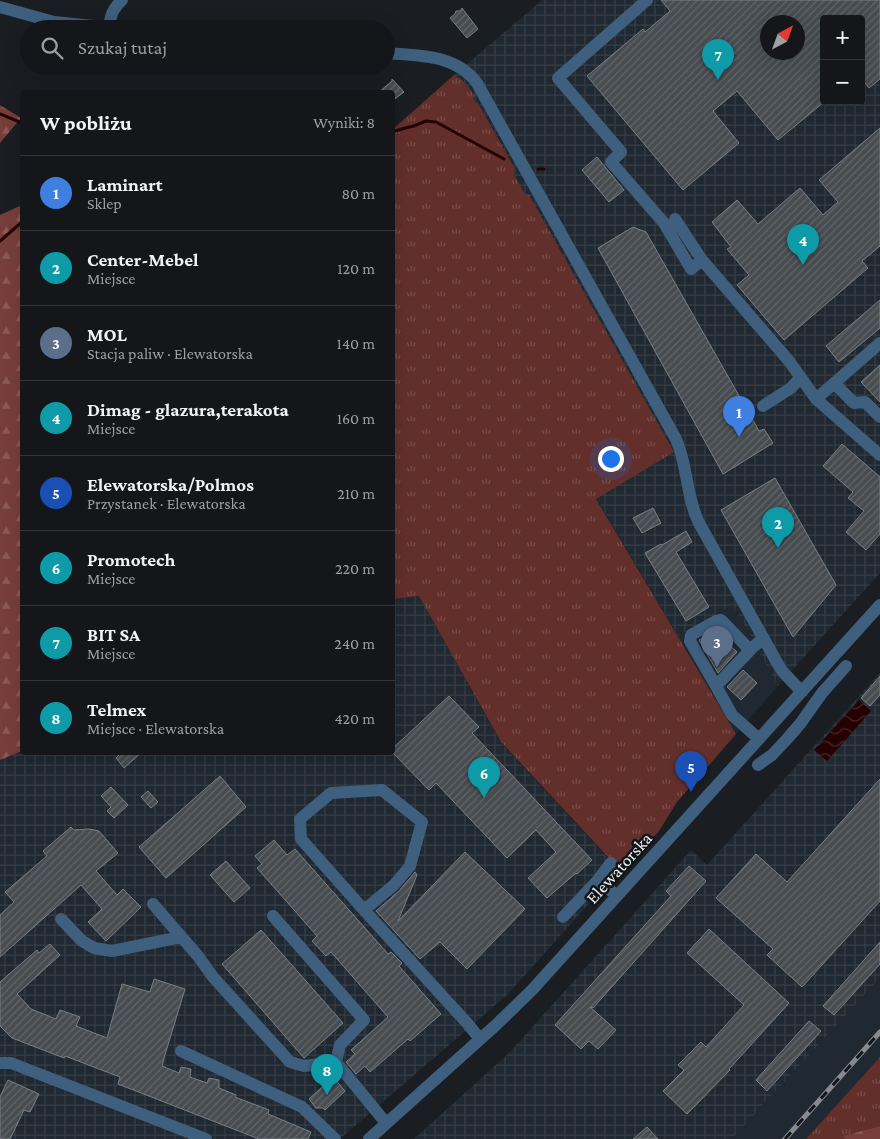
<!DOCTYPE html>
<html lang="pl">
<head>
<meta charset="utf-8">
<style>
  body { margin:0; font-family:"Crimson Pro",serif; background:#1d1f23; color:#f1f3f6 }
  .controls { position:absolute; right:15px; top:15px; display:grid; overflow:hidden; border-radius:5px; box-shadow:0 5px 20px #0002 }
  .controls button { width:45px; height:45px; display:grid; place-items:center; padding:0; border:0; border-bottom:1px solid #333539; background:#14161a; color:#f1f3f6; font:25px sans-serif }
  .compass { position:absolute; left:760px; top:15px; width:45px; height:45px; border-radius:50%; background:#14161a; box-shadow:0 5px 20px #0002; rotate:41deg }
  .you { position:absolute; left:610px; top:458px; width:18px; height:18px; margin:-12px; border:4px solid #fff; border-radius:50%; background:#1a73e8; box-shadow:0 0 0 8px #1a73e833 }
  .badge { display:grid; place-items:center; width:32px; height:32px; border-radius:50%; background:#f59c93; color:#fff; font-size:16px; font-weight:700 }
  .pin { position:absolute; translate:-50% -41px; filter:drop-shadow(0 1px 2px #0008) }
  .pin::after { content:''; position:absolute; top:26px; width:18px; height:15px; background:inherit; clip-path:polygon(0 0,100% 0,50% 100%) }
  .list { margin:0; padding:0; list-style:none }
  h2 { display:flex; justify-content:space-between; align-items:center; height:65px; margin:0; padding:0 20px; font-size:21px }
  h2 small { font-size:16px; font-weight:400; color:#9d9fa2 }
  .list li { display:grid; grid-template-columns:32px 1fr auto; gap:15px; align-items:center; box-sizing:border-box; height:75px; padding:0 20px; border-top:1px solid #333539 }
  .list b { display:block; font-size:19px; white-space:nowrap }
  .list p { margin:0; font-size:16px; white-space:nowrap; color:#9d9fa2 }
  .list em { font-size:16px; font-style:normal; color:#9d9fa2 }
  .icon { flex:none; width:28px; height:28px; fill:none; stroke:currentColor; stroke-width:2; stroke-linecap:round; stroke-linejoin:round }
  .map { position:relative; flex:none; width:880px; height:1139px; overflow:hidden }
  .search { position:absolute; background:#14161a; box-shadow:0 5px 20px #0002; left:20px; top:20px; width:375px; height:55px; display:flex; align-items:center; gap:12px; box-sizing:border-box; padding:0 18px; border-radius:28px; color:#9d9fa2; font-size:19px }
  .panel { position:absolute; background:#14161a; box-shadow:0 5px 20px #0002; left:20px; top:90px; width:375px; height:665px; border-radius:5px }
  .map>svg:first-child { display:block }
  .built { fill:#202831 }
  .industrial { fill:url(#industrial-grid); fill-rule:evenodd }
  .grass { fill:url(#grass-tufts) }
  .forest { fill:url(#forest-firs) }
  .water { fill:url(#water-waves) }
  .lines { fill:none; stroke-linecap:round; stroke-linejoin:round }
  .stream { stroke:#260102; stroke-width:3 }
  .building { fill:url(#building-hatch); stroke:#7a7f84; fill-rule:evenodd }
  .minor { stroke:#3f5f7f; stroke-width:12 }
  .rail-casing { stroke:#878a8e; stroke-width:5 }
  .rail { stroke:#111418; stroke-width:3; stroke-dasharray:9; stroke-linecap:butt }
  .labels { text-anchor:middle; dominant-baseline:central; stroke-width:5; stroke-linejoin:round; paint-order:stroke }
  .street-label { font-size:18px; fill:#eceef1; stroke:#111418 }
</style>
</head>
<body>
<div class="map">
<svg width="880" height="1139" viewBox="0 0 880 1139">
  <defs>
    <pattern id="industrial-grid" width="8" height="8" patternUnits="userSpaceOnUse" patternTransform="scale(1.25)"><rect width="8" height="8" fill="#202831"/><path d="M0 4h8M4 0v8" fill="none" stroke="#363d45"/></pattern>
    <pattern id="grass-tufts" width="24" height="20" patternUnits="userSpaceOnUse" patternTransform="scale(1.25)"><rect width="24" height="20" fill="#632f2b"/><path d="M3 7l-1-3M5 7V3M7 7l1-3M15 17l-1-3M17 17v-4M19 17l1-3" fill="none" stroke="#7a4d4a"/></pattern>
    <pattern id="forest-firs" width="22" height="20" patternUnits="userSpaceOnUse" patternTransform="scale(1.25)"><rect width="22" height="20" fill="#783e39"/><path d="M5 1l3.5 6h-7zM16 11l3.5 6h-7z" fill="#8b5a56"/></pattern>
    <pattern id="water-waves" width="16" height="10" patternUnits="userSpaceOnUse" patternTransform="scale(1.25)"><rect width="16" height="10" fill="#260102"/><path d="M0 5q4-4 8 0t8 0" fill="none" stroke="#462627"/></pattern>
    <pattern id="building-hatch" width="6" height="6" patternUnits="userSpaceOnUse" patternTransform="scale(1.25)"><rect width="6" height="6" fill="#474c51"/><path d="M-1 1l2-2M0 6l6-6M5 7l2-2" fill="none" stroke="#62666a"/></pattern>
  </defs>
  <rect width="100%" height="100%" fill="#1a1e22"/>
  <path class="built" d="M733,605L778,686L736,734L678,636Z
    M880,978V1057L806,1139H732Z"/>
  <path class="industrial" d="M542,0H880V573L778,686L733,605L678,636L596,498L674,452L514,175L515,169L478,103H476L473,98L454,75ZM824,19H861V101H824ZM768,22H798V52H768Z
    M419,596L501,743L619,870L507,995L340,1139H0V760L22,751V752H392L393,599Z
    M880,673V978L732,1139H414L510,1052L691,850L707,865Z"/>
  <path class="grass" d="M454,75C464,80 469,87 475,97L473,98L476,103H478L515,169L514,175L525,194L529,195L674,452L596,499L736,734L677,802L659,831L622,872L501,742L419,596L393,599V129Z
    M880,1057V1126L844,1136L845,1139H806Z"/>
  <path class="forest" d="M0,105L21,118L0,143Z
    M22,205V751L0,760V215Z
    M880,1126V1139H845L843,1136Z"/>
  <path class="water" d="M859,700L871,711L827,761L814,750Z"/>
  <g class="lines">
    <path class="stream" d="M0,114L22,123
      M392,132L409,127L414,126L426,121L436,122L504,159
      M538,169H544
      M0,241L22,222"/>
  </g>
  <path class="building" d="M661,0H880V79L869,88L861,78V19H824V102L778,140L737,91L713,111L739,143L683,190L587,76L643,29L645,32L670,11ZM768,22H798V52H768Z
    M462,8L478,29L467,38L450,18L455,14L456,11H460Z
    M392,79L404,92L392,101V92H379L392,81Z
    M880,128V246L862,261L868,268L784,340L737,285L749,275L727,249L731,247L712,222L737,200L758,224L800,188L823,215L838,202L819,180Z
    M597,157L624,190L609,202L582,170Z
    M633,227L646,232L759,431L764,429L773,443L723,474L598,248Z
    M880,300V328L839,362L826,346Z
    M880,365V402L861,382Z
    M842,444L880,477V534L866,550L846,532L864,511L848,498L853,492L823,466Z
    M775,478L836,585L793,637L721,510Z
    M653,508L661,523L642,533L633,518Z
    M686,531L692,542L676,552L709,607L686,621L645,553L661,544L662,545Z
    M721,631L728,638L725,641L737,652L718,673L699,640L714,632L718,635Z
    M743,670L757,683L741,700L727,687Z
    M880,676V695L870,706L861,698Z
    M449,696L479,727L472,733L592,860L577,874L576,873L547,898L528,878L556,852L536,830L507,858L436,783L429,790L392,752V749Z
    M122,752H142L124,768L116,758Z
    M220,776L246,807L166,878L139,847Z
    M880,779V901L802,987L767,955L773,949L716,898L756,854L787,882Z
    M111,787L128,805L114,818L107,811L111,807L101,796Z
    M148,791L158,802L151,808L141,797Z
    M71,827L74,830L89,829L99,831L118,853L96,871L117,895L123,889L141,907L106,941L88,922L102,909L81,885L0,957V915L14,902L5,892L47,856L43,851Z
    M274,840L287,855L295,849L388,954L391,952L402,963L399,966L441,1014L410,1041L408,1039L370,1072L365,1066L356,1074L346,1062L355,1054L351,1050L388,1017L331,952L326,956L312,941L317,936L257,868L262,864L255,856Z
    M465,852L525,909L467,969L440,942L420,959L376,911L399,891L415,872L417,875L398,921Z
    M226,861L250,888L234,902L210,875Z
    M689,866L706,881L593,1008L590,1007L616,1030L598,1049L589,1041L581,1049L555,1025L671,896L666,891Z
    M709,929L789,1003L729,1069L730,1070L687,1114L663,1091L684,1070L678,1065L701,1042L706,1047L744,1005L687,953Z
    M261,930L343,1023L304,1058L222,964Z
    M880,942V964L834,1015L823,1006Z
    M50,944L60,955L17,994L31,1009L56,1019L60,1010L80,1017L76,1026L107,1038L122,984L150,992L154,979L185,989L164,1058L162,1066L179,1073L181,1067L191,1069L190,1077L207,1083L209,1078L219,1080V1088L236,1095L235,1097L269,1110L268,1114L311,1132L308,1139H259L118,1084L120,1077L65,1056L64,1058L12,1038L0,1026V982L37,950L39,953Z
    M809,1021L821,1031L767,1091L756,1080Z
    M333,1077L345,1091L325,1110L323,1108H316L309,1099Z
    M8,1080L39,1094L30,1112L24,1110L10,1139H0V1097Z
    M647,1127L658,1139H633Z"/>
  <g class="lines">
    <path class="minor" d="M647,0L558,78L621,152L611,162L664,223L691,269L702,260
      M0,7L54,22L123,29
      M109,28C111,14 112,10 122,0
      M386,53C419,56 456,54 477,83L516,153L676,439C688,466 686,497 699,523L779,666L783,672L802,692
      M675,219L702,260L789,361L816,399L880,455
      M834,383L854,403L865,402L880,417
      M816,399L880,343
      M763,406L791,388L800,378
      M716,686L690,641L691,635L716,621L721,620L750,650
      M759,739L732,715L716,686L753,647L763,639
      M758,765L772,755L787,739L800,724L822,693L846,666
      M598,880L611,863
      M153,904L198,956L213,977L290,1062L304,1066L336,1062
      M364,910L394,885L410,866L422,822L382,790L331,793L300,819L301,839L364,910L467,1023L480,1039
      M273,916L364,1020L340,1045L336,1062L386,1123
      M563,917L598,880L617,896
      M61,919L82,941L94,948L112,951L181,937
      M181,1051L302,1107L335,1139
      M0,1063H11L206,1139
      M369,1139L496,1025L532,990L880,605"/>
    <defs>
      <path id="rail" d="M785,1139L880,1032"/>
    </defs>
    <use href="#rail" class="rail-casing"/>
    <use href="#rail" class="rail"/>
  </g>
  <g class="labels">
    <g class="street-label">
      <text transform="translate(619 868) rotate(-48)">Elewatorska</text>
    </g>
  </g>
</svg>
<div class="controls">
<button>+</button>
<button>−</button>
</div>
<svg class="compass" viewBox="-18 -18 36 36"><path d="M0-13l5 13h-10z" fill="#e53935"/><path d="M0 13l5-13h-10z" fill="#9d9fa2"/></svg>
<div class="you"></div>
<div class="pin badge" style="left:739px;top:437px;background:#3f7fe0">1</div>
<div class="pin badge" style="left:778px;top:548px;background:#0f9aa8">2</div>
<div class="pin badge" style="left:717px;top:667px;background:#5c6f8a">3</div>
<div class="pin badge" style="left:803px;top:265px;background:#0f9aa8">4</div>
<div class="pin badge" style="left:691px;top:792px;background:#1a4fb4">5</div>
<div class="pin badge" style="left:484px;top:798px;background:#0f9aa8">6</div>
<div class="pin badge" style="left:718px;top:80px;background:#0f9aa8">7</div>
<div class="pin badge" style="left:327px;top:1095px;background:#0f9aa8">8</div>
<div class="search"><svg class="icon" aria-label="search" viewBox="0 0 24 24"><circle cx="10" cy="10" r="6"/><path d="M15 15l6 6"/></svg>Szukaj tutaj</div>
<section class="panel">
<h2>W pobliżu<small>Wyniki: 8</small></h2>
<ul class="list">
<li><span class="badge" style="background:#3f7fe0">1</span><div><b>Laminart</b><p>Sklep</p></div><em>80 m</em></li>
<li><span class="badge" style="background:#0f9aa8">2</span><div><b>Center-Mebel</b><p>Miejsce</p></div><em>120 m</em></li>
<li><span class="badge" style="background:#5c6f8a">3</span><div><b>MOL</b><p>Stacja paliw · Elewatorska</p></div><em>140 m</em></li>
<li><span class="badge" style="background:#0f9aa8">4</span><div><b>Dimag - glazura,terakota</b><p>Miejsce</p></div><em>160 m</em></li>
<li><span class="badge" style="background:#1a4fb4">5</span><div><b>Elewatorska/Polmos</b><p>Przystanek · Elewatorska</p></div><em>210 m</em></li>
<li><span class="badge" style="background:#0f9aa8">6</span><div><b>Promotech</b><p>Miejsce</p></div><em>220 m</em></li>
<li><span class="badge" style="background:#0f9aa8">7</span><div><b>BIT SA</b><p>Miejsce</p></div><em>240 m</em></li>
<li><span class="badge" style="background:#0f9aa8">8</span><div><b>Telmex</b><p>Miejsce · Elewatorska</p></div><em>420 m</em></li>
</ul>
</section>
</div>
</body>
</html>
